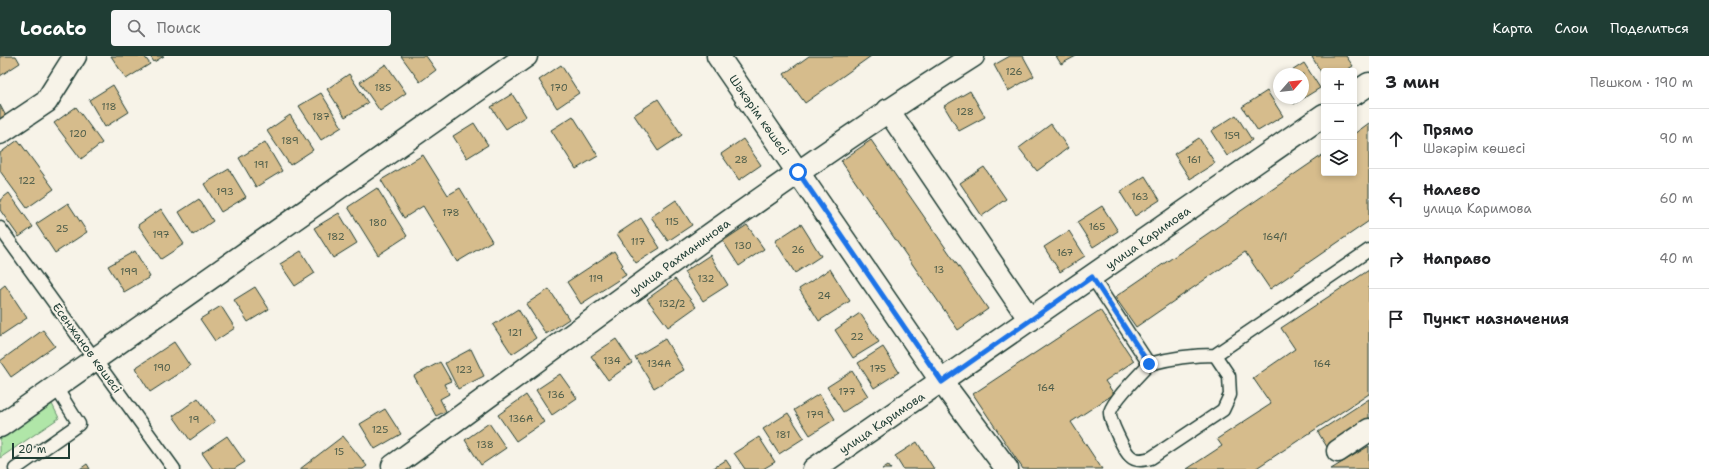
<!DOCTYPE html>
<html lang="ru">
<head>
<meta charset="utf-8">
<style>
  body { margin:0; font-family:"Shantell Sans",sans-serif; background:#f6f6f6; color:#202124 }
  .controls { position:absolute; right:12px; top:12px; display:grid; overflow:hidden; border-radius:4px; box-shadow:0 2px 6px #0003 }
  .controls button { width:36px; height:36px; display:grid; place-items:center; padding:0; border:0; border-bottom:1px solid #e0e0e0; background:#fff; color:#202124; font:20px sans-serif }
  .compass { position:absolute; left:1273px; top:12px; width:36px; height:36px; border-radius:50%; background:#fff; box-shadow:0 2px 6px #0003; rotate:62deg }
  .scale { position:absolute; left:12px; bottom:10px; width:58px; box-sizing:border-box; padding-left:4px; border:2px solid #1f3d34; border-top:0; font-size:11px; line-height:14px; white-space:nowrap; color:#1f3d34; -webkit-text-stroke:3px #f7f3e8; paint-order:stroke }
  .stop { position:absolute; width:12px; height:12px; margin:-9px; border:3px solid #1a73e8; border-radius:50%; background:#fff }
  .stop.end { background:#1a73e8; border-color:#fff; box-shadow:0 1px 4px #0008 }
  .list { margin:0; padding:0; list-style:none }
  h2 { display:flex; justify-content:space-between; align-items:center; height:52px; margin:0; padding:0 16px; font-size:17px }
  h2 small { font-size:13px; font-weight:400; color:#757577 }
  .list li { display:grid; grid-template-columns:26px 1fr auto; gap:12px; align-items:center; box-sizing:border-box; height:60px; padding:0 16px; border-top:1px solid #e0e0e0 }
  .list b { display:block; font-size:15px; white-space:nowrap }
  .list p { margin:0; font-size:13px; white-space:nowrap; color:#757577 }
  .list em { font-size:13px; font-style:normal; color:#757577 }
  .icon { flex:none; width:22px; height:22px; fill:none; stroke:currentColor; stroke-width:2; stroke-linecap:round; stroke-linejoin:round }
  .map { position:relative; flex:none; width:1369px; height:413px; overflow:hidden }
  header { display:flex; align-items:center; gap:24px; box-sizing:border-box; height:56px; padding:0 20px; background:#1f3d34; color:#fff }
  header strong { font-size:19px }
  nav { display:flex; gap:22px; margin-inline-start:auto; font-size:14px }
  .search { width:280px; height:36px; background:#f6f6f6; display:flex; align-items:center; gap:10px; box-sizing:border-box; padding:0 14px; border-radius:4px; color:#757577; font-size:15px }
  main { display:flex }
  aside { flex:1; background:#fff }
  .map>svg:first-child { display:block }
  .green { fill:#b0e6a8; stroke:#68926e }
  .building { fill:#d6bc8c; stroke:#1f3d34 }
  .lines { fill:none; stroke-linecap:round; stroke-linejoin:round }
  .service-casing { stroke:#1f3d34; stroke-width:15 }
  .minor-casing { stroke:#1f3d34; stroke-width:25 }
  .tertiary-casing { stroke:#1f3d34; stroke-width:25 }
  .service { stroke:#f7f3e8; stroke-width:12 }
  .minor { stroke:#f7f3e8; stroke-width:22 }
  .tertiary { stroke:#f7f3e8; stroke-width:22 }
  .route { stroke:#1a73e8; stroke-width:5 }
  .labels { text-anchor:middle; dominant-baseline:central; stroke-width:4; stroke-linejoin:round; paint-order:stroke }
  .number-label { font-size:10px; fill:#4d5d4a }
  .street-label { font-size:12px; fill:#1f3d34; stroke:#f7f3e8 }
</style>
</head>
<body>
<header>
<strong>Locato</strong>
<div class="search"><svg class="icon" aria-label="search" viewBox="0 0 24 24"><circle cx="10" cy="10" r="6"/><path d="M15 15l6 6"/></svg>Поиск</div>
<nav><a>Карта</a><a>Слои</a><a>Поделиться</a></nav>
</header>
<main>
<div class="map">
<svg width="1369" height="413" viewBox="0 0 1369 413">
  <rect width="100%" height="100%" fill="#f7f3e8"/>
  <filter id="ink" filterUnits="userSpaceOnUse"><feTurbulence type="fractalNoise" baseFrequency=".025" numOctaves="2"/><feDisplacementMap in="SourceGraphic" scale="8" xChannelSelector="R" yChannelSelector="G"/><feConvolveMatrix kernelMatrix="1 2 1 2 8 2 1 2 1" color-interpolation-filters="sRGB"/></filter>
  <g filter="url(#ink)">
    <path class="green" d="M50,344L59,362L0,402V380Z"/>
    <path class="building" d="M0,0H16L20,7L0,20Z
      M111,0H144L150,8L126,23Z
      M150,0H164L154,6Z
      M401,0H426L436,14L420,26Z
      M809,0H871L805,47L784,18Z
      M1010,0H1023L1034,20L1008,35L994,9Z
      M1056,0H1076L1061,8Z
      M1314,0H1346L1353,10L1345,15H1324V21L1312,1Z
      M1304,7L1320,32L1294,48L1291,42H1303V18H1287Z
      M386,8L406,37L380,55L360,26Z
      M561,9L579,37L557,52L539,24Z
      M349,18L368,47L345,61L327,33Z
      M113,29L129,56L105,71L89,44Z
      M970,35L985,61L959,75L944,50Z
      M1267,35L1283,60L1258,75L1242,51Z
      M321,37L342,71L321,84L299,50Z
      M512,38L526,60L506,73L491,51Z
      M658,43L682,79L658,95L634,59Z
      M0,49L7,62L0,66Z
      M76,51L102,87L81,103L54,67Z
      M290,59L313,94L290,109L267,75Z
      M1236,59L1252,84L1227,100L1211,75Z
      M573,60L598,100L576,113L551,74Z
      M474,67L488,89L467,102L453,80Z
      M1369,67V165L1270,233L1245,196L1136,271L1115,241L1324,98V117H1354V78Z
      M1051,68L1068,92L1037,115L1019,92Z
      M1199,82L1215,107L1190,123L1174,98Z
      M743,83L761,109L739,124L721,98Z
      M18,84L54,133L27,152L0,115V97Z
      M871,84L988,253L958,274L841,105Z
      M265,86L282,115L256,131L239,102Z
      M423,99L448,139L460,132L492,185L457,206L423,150L404,162L381,124Z
      M984,111L1006,143L982,160L960,127Z
      M229,113L246,141L221,156L204,128Z
      M1145,120L1160,144L1135,160L1120,136Z
      M377,132L407,180L378,199L348,151Z
      M9,137L33,171L19,181L0,154V144Z
      M199,143L213,165L193,179L179,156Z
      M676,144L692,169L668,185L651,161Z
      M68,147L87,176L55,197L36,168Z
      M1102,150L1118,175L1093,191L1077,166Z
      M161,153L184,188L161,203L138,169Z
      M339,157L357,187L333,202L314,172Z
      M641,162L660,192L636,207L617,178Z
      M801,168L821,200L795,217L775,185Z
      M747,169L764,193L739,210L723,185Z
      M1069,175L1085,200L1060,216L1044,191Z
      M135,195L150,221L124,236L108,210Z
      M301,195L315,217L295,230L280,208Z
      M614,195L623,209L621,211L626,219L581,248L567,226Z
      M710,199L728,229L703,245L684,216Z
      M830,213L850,245L819,265L799,233Z
      M1369,214V338L1255,413H1187L1222,390L1217,383L1271,348L1253,322L1295,293L1281,272Z
      M675,223L696,251L668,271L647,243Z
      M5,229L27,262L0,280V233Z
      M255,231L269,253L248,266L234,244Z
      M549,233L569,263L546,278L526,248Z
      M221,250L235,272L215,285L200,263Z
      M518,253L536,282L512,298L493,269Z
      M1100,254L1134,305L1105,325L1114,338L1071,366L1102,413H1023L973,338Z
      M860,257L879,286L853,302L835,274Z
      M43,274L55,290L11,321L0,305Z
      M616,283L632,307L608,324L591,300Z
      M665,283L684,314L654,332L635,301Z
      M174,286L190,310L150,336L135,312Z
      M883,291L899,316L874,332L858,307Z
      M471,293L484,320L458,333L445,307Z
      M440,306L451,325L444,328L449,338L440,343L446,355L436,360L414,320Z
      M852,315L868,340L843,356L827,331Z
      M560,318L577,342L552,359L536,334Z
      M819,338L835,363L810,379L794,354Z
      M526,339L544,366L516,385L498,359Z
      M198,342L215,366L190,384L173,360Z
      M1369,343V365L1327,391L1318,376Z
      M385,353L401,378L375,393L360,368Z
      M788,357L804,382L779,398L763,373Z
      M489,367L506,392L481,409L465,384Z
      M227,380L245,406L234,413H213L202,397Z
      M343,380L367,410L363,413H300Z
      M759,381L775,406L763,413H745L734,397Z
      M917,386L934,413H903L895,400Z
      M1369,390V413H1331Z
      M726,404L732,413H712Z
      M87,408L90,413H80Z
      M888,409L891,413H882Z"/>
    <g class="lines">
      <defs>
        <path id="service" d="M0,172L174,413
          M1092,221L1149,308C1171,302 1192,299 1215,299L1369,194
          M1149,308C1139,319 1114,343 1110,356C1108,362 1125,396 1130,400C1136,406 1144,404 1151,402L1223,354L1230,339L1229,320L1215,299
          M15,413L79,368L55,330"/>
        <path id="minor" d="M888,54L1030,264
          M0,77L46,46L75,0
          M942,326L1007,413
          M1338,395L1369,374
          M393,410C584,271 773,127 973,0"/>
        <path id="tertiary" d="M718,0L942,326
          M1354,38L1369,28
          M0,370L526,0
          M814,413L1324,59"/>
      </defs>
      <use href="#service" class="service-casing"/>
      <use href="#minor" class="minor-casing"/>
      <use href="#tertiary" class="tertiary-casing"/>
      <use href="#service" class="service"/>
      <use href="#minor" class="minor"/>
      <use href="#tertiary" class="tertiary"/>
    </g>
  </g>
  <g class="lines" filter="url(#ink)">
    <path class="route" d="M798,116L942,326L1092,221L1149,308"/>
  </g>
  <g class="labels">
    <g class="number-label">
      <text x="1014" y="15">126</text>
      <text x="383" y="31">185</text>
      <text x="559" y="31">170</text>
      <text x="109" y="50">118</text>
      <text x="965" y="55">128</text>
      <text x="321" y="60">187</text>
      <text x="78" y="77">120</text>
      <text x="1232" y="79">159</text>
      <text x="290" y="84">189</text>
      <text x="741" y="103">28</text>
      <text x="1194" y="103">161</text>
      <text x="261" y="108">191</text>
      <text x="27" y="124">122</text>
      <text x="225" y="135">193</text>
      <text x="1140" y="140">163</text>
      <text x="451" y="156">178</text>
      <text x="672" y="165">115</text>
      <text x="378" y="166">180</text>
      <text x="1097" y="170">165</text>
      <text x="62" y="172">25</text>
      <text x="161" y="178">197</text>
      <text x="336" y="180">182</text>
      <text x="1275" y="180">164/1</text>
      <text x="638" y="185">117</text>
      <text x="743" y="189">130</text>
      <text x="798" y="193">26</text>
      <text x="1065" y="196">167</text>
      <text x="939" y="213">13</text>
      <text x="129" y="215">199</text>
      <text x="596" y="222">119</text>
      <text x="706" y="222">132</text>
      <text x="824" y="239">24</text>
      <text x="672" y="247">132/2</text>
      <text x="515" y="276">121</text>
      <text x="857" y="280">22</text>
      <text x="612" y="304">134</text>
      <text x="659" y="307">134А</text>
      <text x="1322" y="307">164</text>
      <text x="162" y="311">190</text>
      <text x="878" y="312">175</text>
      <text x="464" y="313">123</text>
      <text x="1046" y="331">164</text>
      <text x="847" y="335">177</text>
      <text x="556" y="338">136</text>
      <text x="815" y="358">179</text>
      <text x="521" y="362">136А</text>
      <text x="194" y="363">19</text>
      <text x="380" y="373">125</text>
      <text x="783" y="378">181</text>
      <text x="485" y="388">138</text>
      <text x="339" y="395">15</text>
    </g>
    <g class="street-label">
      <text transform="translate(759 59) rotate(55)">Шәкәрім көшесі</text>
      <text transform="translate(1148 182) rotate(-35)">улица Каримова</text>
      <text transform="translate(680 201) rotate(-36)">улица Рахманинова</text>
      <text transform="translate(87 292) rotate(54)">Есенжанов көшесі</text>
      <text transform="translate(882 367) rotate(-34)">улица Каримова</text>
    </g>
  </g>
</svg>
<div class="controls">
<button>+</button>
<button>−</button>
<button><svg class="icon" aria-label="layers" viewBox="0 0 24 24"><path d="M12 4l9 5-9 5-9-5zM3 14l9 5 9-5"/></svg></button>
</div>
<svg class="compass" viewBox="-18 -18 36 36"><path d="M0-13l5 13h-10z" fill="#e53935"/><path d="M0 13l5-13h-10z" fill="#757577"/></svg>
<div class="scale">20 m</div>
<div class="stop" style="left:798px;top:116px"></div>
<div class="stop end" style="left:1149px;top:308px"></div>
</div>
<aside>
<h2>3 мин<small>Пешком · 190 m</small></h2>
<ul class="list">
<li><svg class="icon" aria-label="ahead" viewBox="0 0 24 24"><path d="M12 20V5M6 11l6-6 6 6"/></svg><div><b>Прямо</b><p>Шәкәрім көшесі</p></div><em>90 m</em></li>
<li><svg class="icon" aria-label="left" viewBox="0 0 24 24"><path d="M17 20v-9H6M10 6l-5 5 5 5"/></svg><div><b>Налево</b><p>улица Каримова</p></div><em>60 m</em></li>
<li><svg class="icon" aria-label="right" viewBox="0 0 24 24"><path d="M7 20v-9h11M14 6l5 5-5 5"/></svg><div><b>Направо</b></div><em>40 m</em></li>
<li><svg class="icon" aria-label="arrive" viewBox="0 0 24 24"><path d="M6 21V4h12l-3 4 3 4H6"/></svg><div><b>Пункт назначения</b></div></li>
</ul>
</aside>
</main>
</body>
</html>
